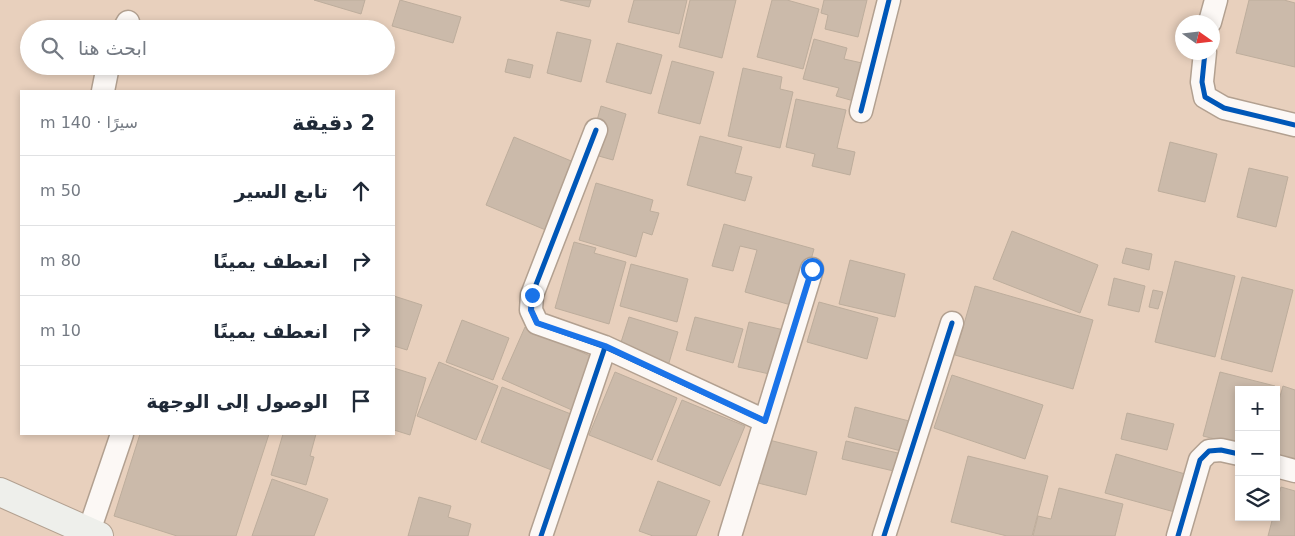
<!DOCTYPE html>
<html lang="ar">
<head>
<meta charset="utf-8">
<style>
  body { margin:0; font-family:"DejaVu Sans",Cairo,sans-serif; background:#f6f6f7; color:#1f2937; direction:rtl }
  .controls { position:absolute; right:15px; bottom:15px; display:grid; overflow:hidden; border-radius:0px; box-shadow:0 2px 8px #0003 }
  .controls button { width:45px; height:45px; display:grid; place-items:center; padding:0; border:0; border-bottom:1px solid #e0e1e3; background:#fff; color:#1f2937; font:25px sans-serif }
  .compass { position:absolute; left:1175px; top:15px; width:45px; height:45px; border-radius:50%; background:#fff; box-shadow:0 2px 8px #0003; rotate:104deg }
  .stop { position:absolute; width:15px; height:15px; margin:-11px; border:4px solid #1a73e8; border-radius:50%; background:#fff }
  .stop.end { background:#1a73e8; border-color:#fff; box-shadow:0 1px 5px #0008 }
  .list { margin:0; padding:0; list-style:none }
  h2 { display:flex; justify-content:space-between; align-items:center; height:65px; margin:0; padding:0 20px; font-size:21px }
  h2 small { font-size:16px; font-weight:400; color:#747a83 }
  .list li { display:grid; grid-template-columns:32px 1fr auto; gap:15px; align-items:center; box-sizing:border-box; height:70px; padding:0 20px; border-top:1px solid #e0e1e3 }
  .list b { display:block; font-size:19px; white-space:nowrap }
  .list em { font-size:16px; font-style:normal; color:#747a83 }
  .icon { flex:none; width:28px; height:28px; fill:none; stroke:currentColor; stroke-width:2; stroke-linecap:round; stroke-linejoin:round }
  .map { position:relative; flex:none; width:1295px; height:536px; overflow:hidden; direction:ltr }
  .search { position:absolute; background:#fff; box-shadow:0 2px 8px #0003; left:20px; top:20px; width:375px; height:55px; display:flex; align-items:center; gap:12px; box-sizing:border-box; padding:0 18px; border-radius:28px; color:#747a83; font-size:19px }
  .panel { position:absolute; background:#fff; box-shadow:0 2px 8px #0003; left:20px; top:90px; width:375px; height:345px; border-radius:0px; direction:rtl }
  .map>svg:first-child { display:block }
  .building { fill:#cbbaaa; stroke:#bdad9c }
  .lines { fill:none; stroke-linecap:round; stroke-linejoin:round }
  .minor-casing { stroke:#b2a090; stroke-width:25 }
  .secondary-casing { stroke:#b2a090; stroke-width:30 }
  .minor { stroke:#fcf8f5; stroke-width:22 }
  .secondary { stroke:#eeefeb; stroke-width:28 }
  .cycleway-casing { stroke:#fcf7f4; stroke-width:8 }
  .cycleway { stroke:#0057b8; stroke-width:5 }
  .route { stroke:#1a73e8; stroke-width:6 }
</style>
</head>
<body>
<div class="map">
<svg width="1295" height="536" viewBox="0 0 1295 536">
  <rect width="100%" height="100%" fill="#e8d0bd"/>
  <path class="building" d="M314,0H365L361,14Z
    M400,0L461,17L453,43L392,26Z
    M560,0H591L589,7Z
    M634,0H687L679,34L628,22Z
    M690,0H736L722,58L679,47Z
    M772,0H787L819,9L803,69L757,57Z
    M824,0H867L858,37L825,29L828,15L821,13Z
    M1249,0H1284L1295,3V67L1236,53Z
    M557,32L591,40L581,82L547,73Z
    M814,39L847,48L844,59L862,63L861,103L836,96L839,88L803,79Z
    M617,43L662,55L651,94L606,82Z
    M508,59L533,65L530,78L505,72Z
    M672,61L714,72L700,124L658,113Z
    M743,68L782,77L780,89L793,92L780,148L728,136Z
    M796,99L846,110L837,148L855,152L850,175L812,166L815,154L786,147Z
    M601,106L626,114L613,160L588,153Z
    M700,136L742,147L735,173L752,177L745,201L687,185Z
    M514,137L576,163L548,231L486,205Z
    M1170,142L1217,154L1205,202L1158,191Z
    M1249,168L1288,177L1276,227L1237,217Z
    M596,183L653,200L650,211L659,213L652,235L643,232L636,257L579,240Z
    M724,224L814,249L798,307L745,292L757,250L740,246L733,271L712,266Z
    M1012,231L1098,265L1080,313L993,279Z
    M574,242L596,248L594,253L626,262L609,324L555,308Z
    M1126,248L1152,254L1149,270L1122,263Z
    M850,260L905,274L895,317L839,304Z
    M1175,261L1235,276L1215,357L1155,342Z
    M631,264L688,279L677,322L620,306Z
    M1242,277L1293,290L1272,372L1221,359Z
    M1114,278L1145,286L1139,312L1108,305Z
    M975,286L1093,320L1073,389L955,355Z
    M1153,290L1163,292L1158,309L1149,307Z
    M394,296L422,305L407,350L394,346Z
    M819,302L878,318L867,359L807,342Z
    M629,317L678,332L666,373L616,358Z
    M695,317L743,329L733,363L686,350Z
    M462,320L509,338L493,380L446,362Z
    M749,322L784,330L774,375L738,367Z
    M525,327L597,359L574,411L502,379Z
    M439,362L498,386L476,440L417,416Z
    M394,368L426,378L410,435L394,430Z
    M615,372L677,398L652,460L589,435Z
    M1220,372L1275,386L1274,390H1239V445L1203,436Z
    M952,375L1043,405L1025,459L934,428Z
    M1283,386L1295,390V462L1276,457V410Z
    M502,387L576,416L554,471L481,442Z
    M682,400L745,426L720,486L657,461Z
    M855,407L909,421L901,451L848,437Z
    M1127,413L1174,424L1167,450L1121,439Z
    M140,434H269L236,536H177L114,516Z
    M283,434H316L310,456L314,457L306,485L271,475Z
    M769,440L817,452L806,495L758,483Z
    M846,441L902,454L898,472L842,459Z
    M1116,454L1192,476L1182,514L1105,493Z
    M968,456L1048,476L1032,536H1007L951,522Z
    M272,479L328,499L314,536H252Z
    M658,481L710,501L696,536H653L639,531Z
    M1281,487L1295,491V536H1268L1273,517H1276V504Z
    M1059,488L1123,504L1115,536H1033L1038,516L1051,519Z
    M419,497L451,506L448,517L471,524L468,536H408Z"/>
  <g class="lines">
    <defs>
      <path id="minor" d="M1210,22L1216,0
        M124,29L128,22
        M1205,52L1202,82L1205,97L1224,108L1295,125
        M103,91L108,66
        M861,111L889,0
        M596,130L532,295L531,310L537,323L605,347L765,421
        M1276,466L1295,471
        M89,531L122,434
        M541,536L605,347
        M730,536L812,269
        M884,536L952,323
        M1178,536L1200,460L1209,451L1221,450L1239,454"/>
      <path id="secondary" d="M0,492L99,536"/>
    </defs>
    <use href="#minor" class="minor-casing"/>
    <use href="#secondary" class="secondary-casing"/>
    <use href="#minor" class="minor"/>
    <use href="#secondary" class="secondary"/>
    <defs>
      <path id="cycleway" d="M1205,52L1202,82L1205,97L1224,108L1295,125
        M861,111L889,0
        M596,130L532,295L531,310L537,323L605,347L765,421
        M541,536L605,347
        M884,536L952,323
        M1178,536L1200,460L1209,451L1221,450L1239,454"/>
    </defs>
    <use href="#cycleway" class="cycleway-casing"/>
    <use href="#cycleway" class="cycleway"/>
  </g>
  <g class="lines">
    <path class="route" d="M532,295L531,310L537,323L605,346L765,421L812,269"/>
  </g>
</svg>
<div class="controls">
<button>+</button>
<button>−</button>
<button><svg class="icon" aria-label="layers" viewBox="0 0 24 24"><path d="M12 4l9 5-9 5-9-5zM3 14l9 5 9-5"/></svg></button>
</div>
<svg class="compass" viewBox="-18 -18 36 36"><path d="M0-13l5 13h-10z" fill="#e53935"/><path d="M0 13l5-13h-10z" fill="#747a83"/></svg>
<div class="stop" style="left:812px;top:269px"></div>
<div class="stop end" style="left:532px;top:295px"></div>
<div class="search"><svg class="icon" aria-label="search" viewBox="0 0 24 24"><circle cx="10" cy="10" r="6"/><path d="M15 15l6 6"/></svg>ابحث هنا</div>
<section class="panel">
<h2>2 دقيقة<small>سيرًا · 140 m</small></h2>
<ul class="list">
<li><svg class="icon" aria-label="ahead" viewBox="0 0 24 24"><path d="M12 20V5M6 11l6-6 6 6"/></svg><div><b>تابع السير</b></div><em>50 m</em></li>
<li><svg class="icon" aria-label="right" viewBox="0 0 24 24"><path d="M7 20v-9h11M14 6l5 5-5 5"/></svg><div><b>انعطف يمينًا</b></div><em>80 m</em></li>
<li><svg class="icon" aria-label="right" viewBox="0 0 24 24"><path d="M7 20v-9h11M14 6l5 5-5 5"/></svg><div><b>انعطف يمينًا</b></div><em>10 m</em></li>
<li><svg class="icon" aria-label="arrive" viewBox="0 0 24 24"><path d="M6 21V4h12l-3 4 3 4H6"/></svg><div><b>الوصول إلى الوجهة</b></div></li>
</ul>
</section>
</div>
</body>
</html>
